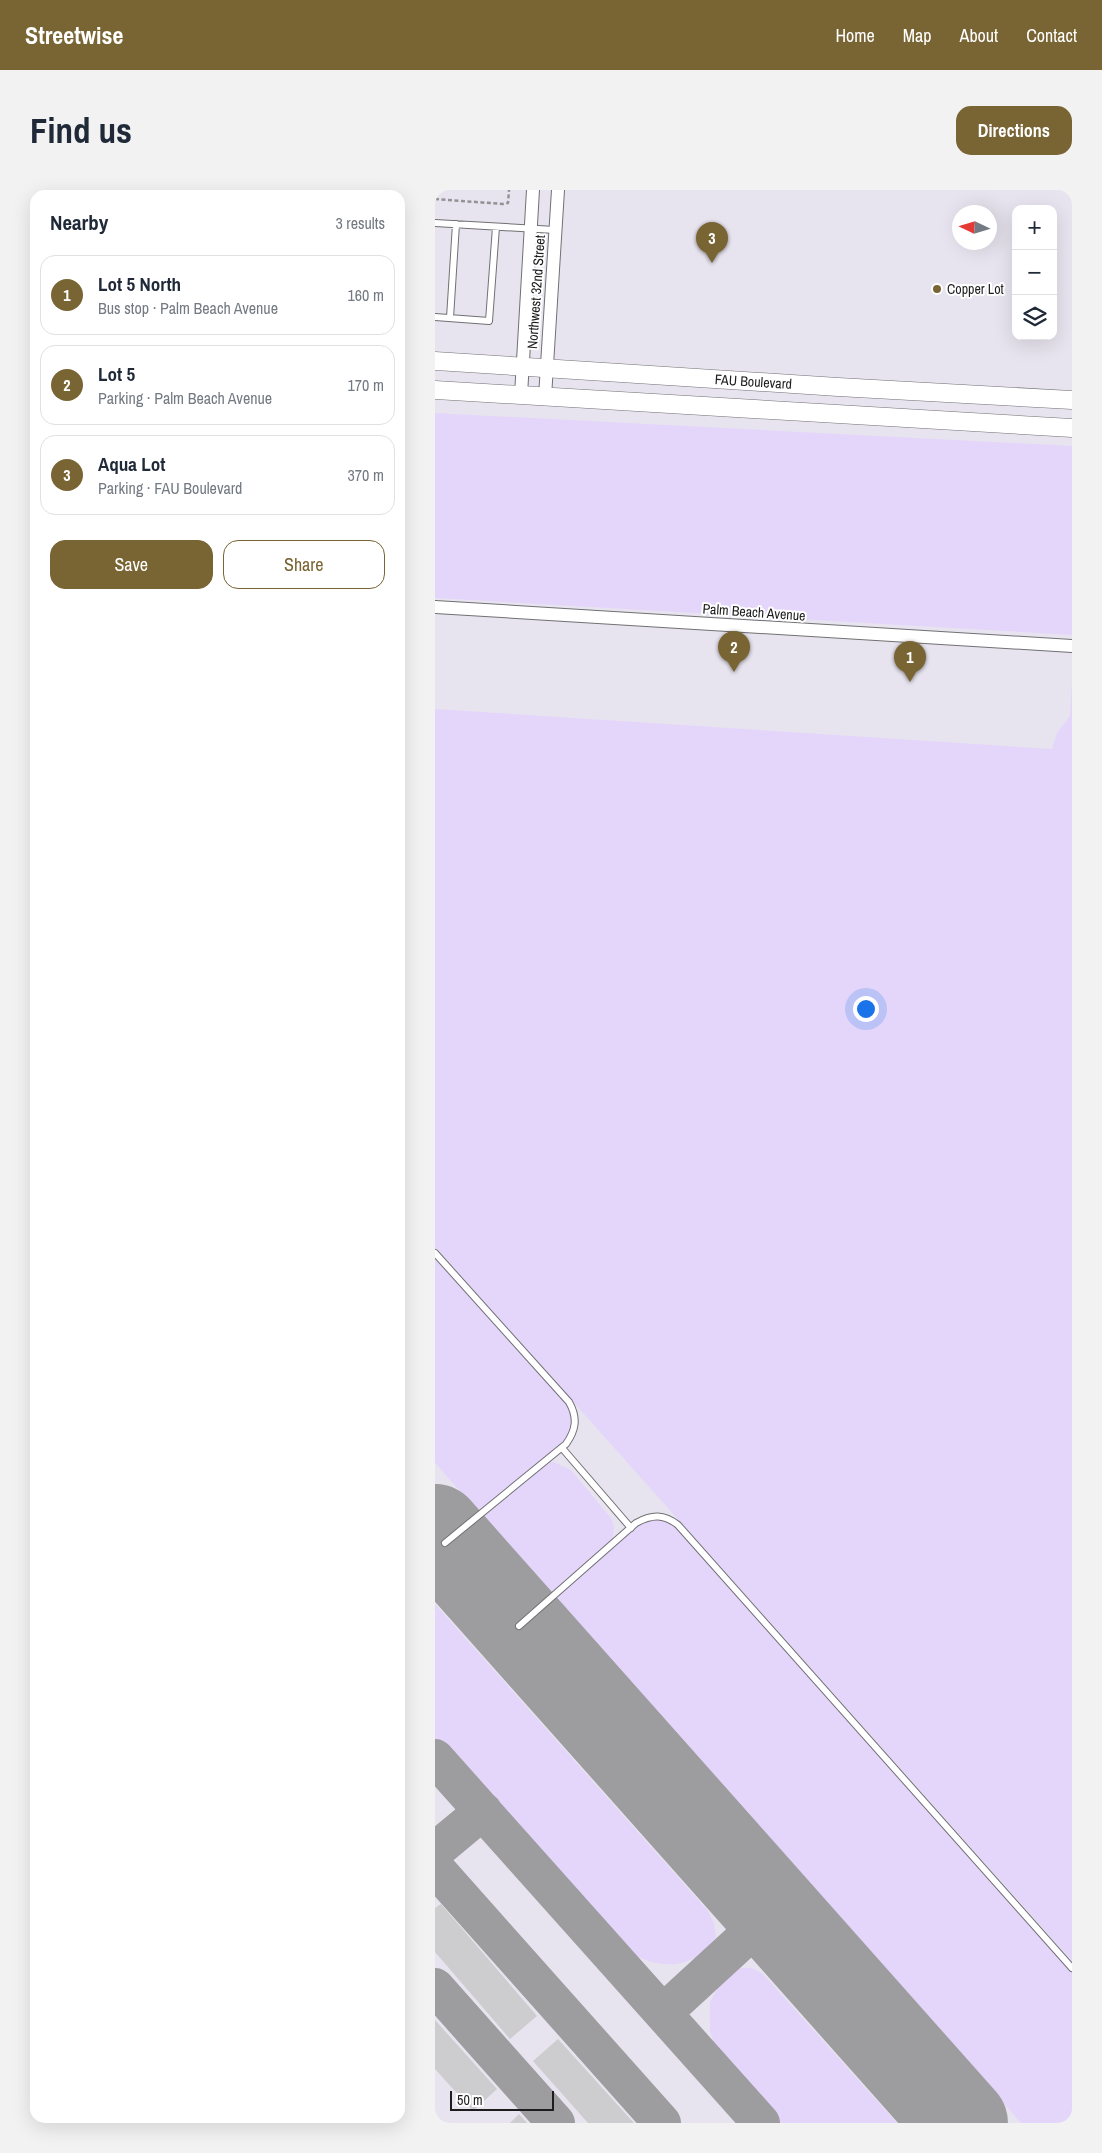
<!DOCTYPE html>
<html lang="en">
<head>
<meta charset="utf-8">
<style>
  body { margin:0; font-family:"Archivo Narrow",sans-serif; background:#f2f2f3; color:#1f2937 }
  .controls { position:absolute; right:15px; top:15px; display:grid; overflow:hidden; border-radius:10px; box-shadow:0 5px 20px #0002 }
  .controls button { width:45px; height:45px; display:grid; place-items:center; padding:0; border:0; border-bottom:1px solid #e0e1e3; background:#fff; color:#1f2937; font:25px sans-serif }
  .compass { position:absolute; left:517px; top:15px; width:45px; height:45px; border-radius:50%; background:#fff; box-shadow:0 5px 20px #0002; rotate:274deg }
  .scale { position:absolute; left:15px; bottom:12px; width:104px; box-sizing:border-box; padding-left:5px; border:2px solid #1d1d1e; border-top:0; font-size:14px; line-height:18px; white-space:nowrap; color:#1d1d1e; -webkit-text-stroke:4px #fff; paint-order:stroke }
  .you { position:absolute; left:430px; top:818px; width:18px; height:18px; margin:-12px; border:4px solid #fff; border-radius:50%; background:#1a73e8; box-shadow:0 0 0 8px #1a73e833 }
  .badge { display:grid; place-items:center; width:32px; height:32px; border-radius:50%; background:#796433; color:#fff; font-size:16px; font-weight:700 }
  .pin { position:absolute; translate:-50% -41px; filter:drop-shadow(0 1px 2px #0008) }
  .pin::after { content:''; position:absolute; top:26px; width:18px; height:15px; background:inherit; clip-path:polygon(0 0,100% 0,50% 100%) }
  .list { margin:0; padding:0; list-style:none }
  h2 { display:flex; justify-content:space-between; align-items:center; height:65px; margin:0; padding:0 20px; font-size:21px }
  h2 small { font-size:16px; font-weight:400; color:#747a83 }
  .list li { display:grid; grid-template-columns:32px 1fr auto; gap:15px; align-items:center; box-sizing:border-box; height:80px; margin:0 10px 10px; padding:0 10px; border:1px solid #e0e1e3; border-radius:15px }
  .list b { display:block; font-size:19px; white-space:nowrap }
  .list p { margin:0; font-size:16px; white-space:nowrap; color:#747a83 }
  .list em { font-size:16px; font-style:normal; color:#747a83 }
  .actions { display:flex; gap:10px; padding:15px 20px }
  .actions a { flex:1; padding:11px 0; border:1px solid #796433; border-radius:15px; text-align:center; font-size:18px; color:#796433 }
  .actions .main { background:#796433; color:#fff }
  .icon { flex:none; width:28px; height:28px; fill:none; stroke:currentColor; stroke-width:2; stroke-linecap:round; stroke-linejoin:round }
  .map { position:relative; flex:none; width:637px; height:1933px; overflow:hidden; border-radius:15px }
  header { display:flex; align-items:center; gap:30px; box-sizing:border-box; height:70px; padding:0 25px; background:#796433; color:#fff }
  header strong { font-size:24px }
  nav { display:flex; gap:28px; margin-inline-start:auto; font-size:18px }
  .intro { display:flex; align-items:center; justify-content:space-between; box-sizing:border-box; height:120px; padding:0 30px }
  h1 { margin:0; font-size:35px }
  .button { padding:12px 22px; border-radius:15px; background:#796433; color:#fff; font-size:18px; font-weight:700 }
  main { display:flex; gap:30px; padding:0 30px }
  aside { flex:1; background:#fff; border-radius:15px; box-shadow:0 5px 20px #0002 }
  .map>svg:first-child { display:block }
  .built { fill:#e8e4ef; fill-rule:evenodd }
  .green { fill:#e4d6fa }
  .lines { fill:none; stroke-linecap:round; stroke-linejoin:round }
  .taxiway { stroke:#9d9c9e; stroke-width:38 }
  .runway { stroke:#9d9c9e; stroke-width:94 }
  .building { fill:#cdcccf }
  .lane-casing { stroke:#717073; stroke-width:8 }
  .street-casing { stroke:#717073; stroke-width:14 }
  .secondary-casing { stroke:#717073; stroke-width:19 }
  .path { stroke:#949295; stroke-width:2.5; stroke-dasharray:4 2.5; stroke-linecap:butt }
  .lane { stroke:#fff; stroke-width:6 }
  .street { stroke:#fff; stroke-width:12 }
  .secondary { stroke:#fff; stroke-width:18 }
  .poi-dot { fill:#796433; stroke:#fff; stroke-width:2 }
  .labels { text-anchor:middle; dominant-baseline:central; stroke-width:4; stroke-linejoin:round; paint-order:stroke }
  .poi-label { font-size:14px; fill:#1d1d1e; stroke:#fff; text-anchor:start }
  .street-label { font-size:14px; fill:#1d1d1e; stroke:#fff }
</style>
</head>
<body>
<header>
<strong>Streetwise</strong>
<nav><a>Home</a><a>Map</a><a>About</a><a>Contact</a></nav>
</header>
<div class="intro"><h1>Find us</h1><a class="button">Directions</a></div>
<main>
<aside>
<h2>Nearby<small>3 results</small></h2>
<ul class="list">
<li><span class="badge">1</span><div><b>Lot 5 North</b><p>Bus stop · Palm Beach Avenue</p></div><em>160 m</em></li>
<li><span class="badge">2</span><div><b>Lot 5</b><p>Parking · Palm Beach Avenue</p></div><em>170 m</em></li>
<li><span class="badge">3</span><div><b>Aqua Lot</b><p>Parking · FAU Boulevard</p></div><em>370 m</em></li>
</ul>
<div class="actions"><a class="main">Save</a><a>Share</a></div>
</aside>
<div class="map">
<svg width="637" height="1933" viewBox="0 0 637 1933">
  <rect width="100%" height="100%" fill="#f4f2f6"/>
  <path class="built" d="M0,0H637V1933H0ZM581,19H618V146H581ZM524,22H554V52H524Z"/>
  <path class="green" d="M0,223L637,256V445L0,408Z
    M637,490V1771L0,1057V519L617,559L622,543L635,526Z
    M0,1063L138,1220L136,1246L109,1273L119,1272L136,1280L176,1328L179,1337L177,1354L210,1328L236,1330L637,1778V1933H586L0,1273Z
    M0,1414L273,1721L279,1734L281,1747C258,1781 226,1780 193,1762L35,1593L0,1553Z
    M302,1778H316L327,1783L462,1933H343L283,1862L275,1842V1812L289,1788Z"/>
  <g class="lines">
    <path class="taxiway" d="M0,1568L326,1933
      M0,1661L48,1621
      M0,1678L227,1933
      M0,1797L121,1933
      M228,1823L338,1722"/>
    <path class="runway" d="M0,1341L526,1933"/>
  </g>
  <path class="building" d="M6,1714L102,1826L75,1849L0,1762V1718Z
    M0,1830L62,1899L38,1921L0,1879Z
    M123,1849L199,1933H153L98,1871Z
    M84,1924L92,1933H75Z"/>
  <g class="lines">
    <defs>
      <path id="lane" d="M0,33L120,40
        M0,127L54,131L61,37
        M15,128L21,34
        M0,1063L134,1212C143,1228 141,1240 131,1254L10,1353
        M127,1258L196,1338
        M84,1436L201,1333C217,1324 229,1324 243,1335L637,1778"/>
      <path id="street" d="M86,205L98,0
        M110,207L123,0
        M0,417L637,456"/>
      <g id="secondary">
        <path id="s1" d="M0,171L403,197L637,210"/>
        <path d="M0,200L637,238"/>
      </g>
    </defs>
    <use href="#lane" class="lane-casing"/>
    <use href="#street" class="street-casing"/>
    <use href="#secondary" class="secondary-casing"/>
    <path class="path" d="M0,9L68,14L73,13L74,0"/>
    <use href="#lane" class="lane"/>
    <use href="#street" class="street"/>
    <use href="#secondary" class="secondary"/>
  </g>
  <circle class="poi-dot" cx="502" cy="99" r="5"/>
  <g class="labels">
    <g class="poi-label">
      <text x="512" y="99">Copper Lot</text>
    </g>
    <g class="street-label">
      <text transform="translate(101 102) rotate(-86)">Northwest 32nd Street</text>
      <text stroke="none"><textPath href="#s1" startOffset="319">FAU Boulevard</textPath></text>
      <text transform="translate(319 422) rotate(4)">Palm Beach Avenue</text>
    </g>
  </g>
</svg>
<div class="controls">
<button>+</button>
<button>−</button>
<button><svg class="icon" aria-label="layers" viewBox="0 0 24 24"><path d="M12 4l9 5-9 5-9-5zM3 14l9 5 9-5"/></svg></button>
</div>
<svg class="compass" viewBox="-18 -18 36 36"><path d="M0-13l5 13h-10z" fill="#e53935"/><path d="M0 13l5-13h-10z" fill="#747a83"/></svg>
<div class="scale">50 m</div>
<div class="you"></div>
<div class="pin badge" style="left:475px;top:492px">1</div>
<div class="pin badge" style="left:299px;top:482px">2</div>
<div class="pin badge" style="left:277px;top:73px">3</div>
</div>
</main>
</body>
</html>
